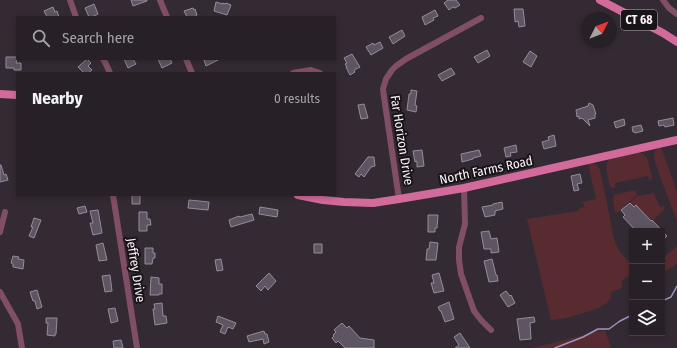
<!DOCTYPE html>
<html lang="en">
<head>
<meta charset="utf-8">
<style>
  body { margin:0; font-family:"Fira Sans Condensed",sans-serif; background:#2f282e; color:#f1f3f6 }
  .controls { position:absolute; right:12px; bottom:12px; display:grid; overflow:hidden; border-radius:0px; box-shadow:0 2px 6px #0003 }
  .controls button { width:36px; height:36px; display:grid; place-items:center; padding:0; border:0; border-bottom:1px solid #433e43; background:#272026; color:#f1f3f6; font:20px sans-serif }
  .compass { position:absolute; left:581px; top:12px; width:36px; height:36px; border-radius:50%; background:#272026; box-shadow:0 2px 6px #0003; rotate:48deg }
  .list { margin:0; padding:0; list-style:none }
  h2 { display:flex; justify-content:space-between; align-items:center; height:52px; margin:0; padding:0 16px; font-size:17px }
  h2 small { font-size:13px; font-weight:400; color:#a4a3a7 }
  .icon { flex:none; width:22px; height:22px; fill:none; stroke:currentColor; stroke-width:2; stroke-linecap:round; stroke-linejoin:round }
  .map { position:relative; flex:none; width:677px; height:348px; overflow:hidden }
  .search { position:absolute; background:#272026; box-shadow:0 2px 6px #0003; left:16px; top:16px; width:320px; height:44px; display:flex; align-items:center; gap:10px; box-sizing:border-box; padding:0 14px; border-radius:0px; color:#a4a3a7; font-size:15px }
  .panel { position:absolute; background:#272026; box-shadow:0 2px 6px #0003; left:16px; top:72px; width:320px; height:124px; border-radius:0px }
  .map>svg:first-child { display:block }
  .green { fill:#582b31 }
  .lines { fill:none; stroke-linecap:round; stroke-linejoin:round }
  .stream { stroke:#9d94c6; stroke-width:1.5 }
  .building { fill:#5d5662; stroke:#948c9a }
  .minor { stroke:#814f65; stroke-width:6 }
  .major { stroke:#d26b9c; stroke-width:8 }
  .labels { text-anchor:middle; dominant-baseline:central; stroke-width:4; stroke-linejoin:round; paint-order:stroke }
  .shield { fill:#191418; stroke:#b6afb5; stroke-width:1 }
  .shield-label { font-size:12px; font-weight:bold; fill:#f9f2f8 }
  .street-label { font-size:13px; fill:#f9f2f8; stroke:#191418 }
</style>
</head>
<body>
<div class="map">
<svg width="677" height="348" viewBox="0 0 677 348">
  <rect width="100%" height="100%" fill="#342a33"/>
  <path class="green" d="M661,147L677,192V221L659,174L654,158L655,151L658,148Z
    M639,152L645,155L647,158L652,177L651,180H649L648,176L615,183V188H613L610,186C608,176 602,164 612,157Z
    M592,162L597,165L600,170L610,218L613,236L616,245L620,252L632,265V278L628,277L625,278L622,281V288L611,292V297L607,303L599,308L567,318L551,320L527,219L578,211L580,208L584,207L583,202L596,199L588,163Z
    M636,190L637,195L618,212H615L613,199L614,195Z
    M654,193L660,207L664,206L665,208L663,211L653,220L647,218L636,205L634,207L630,203L637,196Z
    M677,246V264L667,270L662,274V259Z
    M605,330L611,348H532Z"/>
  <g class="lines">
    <path class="stream" d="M662,301L671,297L677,286
      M555,348L583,337L598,329H609L620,321L632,315"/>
  </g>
  <path class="building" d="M131,0H147V1L133,6Z
    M448,0H456L460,5L455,8L453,7L449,10L444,3Z
    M216,2L223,4V3L225,4L226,3L231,5L227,15L214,11Z
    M94,4L98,14L92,17H89L85,8Z
    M53,7L55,12L57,11L59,17H47L44,11Z
    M193,8L194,10L195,9L197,15H196L197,17H187L184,11Z
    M514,9H523L525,26L519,27L518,21L515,22Z
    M435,10L438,16L433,18L434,20L425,25L422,17Z
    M402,30L405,36L393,44L389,37Z
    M380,42L383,48L371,55L366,47L373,43L374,45Z
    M487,50L490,56L478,63L474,57Z
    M530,51L537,56L531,67L523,62Z
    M352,54L360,67L354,70L355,72L350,75L346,67H347L345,64L347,63L344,58Z
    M6,57H17L16,63H21V70H14V68H6Z
    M87,59L91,63L88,66L92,70L88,73H84L78,67Z
    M124,59H133L136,64L128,68Z
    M158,59H170L172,63L162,68Z
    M206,59H220L206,66L204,60Z
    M451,68L455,74L442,81L438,75Z
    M411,90L417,91L415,105L417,106L416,112L407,110L409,94H411Z
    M589,103L593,105L596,114H595V118L588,120L590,126L582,118L579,119V116L577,117L576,110L588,106Z
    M364,104L368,118L361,119L358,105Z
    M673,118L674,125L665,127L664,125L659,126L658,121Z
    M624,119L625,125L616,128L614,122Z
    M641,125L643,131L635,133V132H633L632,127Z
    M554,135L556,146L544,149L542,142L549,140L548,137Z
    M516,145L517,152L510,153L511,156L506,157L504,148Z
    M422,150L424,166L417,167V161L415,162L413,151Z
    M479,150L481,156L473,158V159L462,162L461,154Z
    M368,157H374L375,166L371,167L364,177L361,174L359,177L355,174Z
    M0,165H1L4,175L6,174L8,180L0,182Z
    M580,174L582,183L577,184L579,190L574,191L571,176Z
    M132,195H140V204H132Z
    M189,200L209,202L208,210L188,208Z
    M502,202L503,209L495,211V215L485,217L482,207L493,205V204Z
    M630,203L634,207L636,205L651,221L652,220L667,236L662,241V231H636L623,217L625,215L621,210Z
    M85,206L87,212L79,214L77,208Z
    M260,207L278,210L277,217L259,214Z
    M98,210L102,233L93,235L90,223H93L90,211Z
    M139,212H147V219H150L151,225H147V231H139Z
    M252,214L254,220L231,227L229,220L239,216L240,217Z
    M428,215H438L437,228H435V232H428Z
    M34,218L41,220L34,238L29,236L33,227H31Z
    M489,231L491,239L497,238L499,252L491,253V249H484L481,232Z
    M430,242L438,243L436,260H426L427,249H429Z
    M103,243L107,260L99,261L96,245Z
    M314,244H322V253H314Z
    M145,248H153V253H155V258H153L152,264H145Z
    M13,256L19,257L18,259L24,260L23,269L13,267V264L11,263Z
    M221,259L223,270L217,271L215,260Z
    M492,259L496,275H497L498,281L489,282L484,261Z
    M269,273L276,281L268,290L265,286L261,291L256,286Z
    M439,273L444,291L434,293L431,283H434L432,275Z
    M110,275L112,291L105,292L102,276Z
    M151,277L159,278V284H162V294H159V295H150Z
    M37,290L42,307L37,309L35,301H33L30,292Z
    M506,291L510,296L511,295L515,303L508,307L500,295Z
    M449,302L454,319L445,322L441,311H440L438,307Z
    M162,303L163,316H166L167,323L155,325L153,309H155L154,304Z
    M115,308L118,321L111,323L108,309Z
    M218,316L236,323L233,329L228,327L225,334L220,332L223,325L216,322Z
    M534,317L535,322L530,323L531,339L520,340L517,319Z
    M46,318H57L56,334H55V336L47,335L48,323H46Z
    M342,323L347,328L349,326L360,338L374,340V348H345L338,341L336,343L332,338L334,336L333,335L336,332L334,330Z
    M264,331L265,334H267L269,342L264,344L263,339L249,342L247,336Z
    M460,333L470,348H455L459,345L454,337Z
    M121,340L123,348H114L113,341Z"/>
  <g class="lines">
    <path class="minor" d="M70,0L76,17
      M160,0L167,17
      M663,0L669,8L677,14
      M103,59L105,62L110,73
      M186,59L192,73
      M293,73L311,70L320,73
      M464,188L465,224L459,247V260L461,274L474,311L481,320L491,330
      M113,195L137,348
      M399,199L384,97L383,89L386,79L392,70L396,66L406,59L481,18
      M0,232L5,212
      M0,292L18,324L22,348"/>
    <path class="major" d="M600,0L663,33L677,42
      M0,94L17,95
      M298,195L323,200L344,202L373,203L399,199L464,188L677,140"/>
  </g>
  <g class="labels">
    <rect class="shield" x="621" y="10" width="36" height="20" rx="3"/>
    <g class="shield-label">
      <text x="639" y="20">CT 68</text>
    </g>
    <g class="street-label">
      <text transform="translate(402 140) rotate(81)">Far Horizon Drive</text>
      <text transform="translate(486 170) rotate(-12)">North Farms Road</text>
      <text transform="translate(136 270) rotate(81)">Jeffrey Drive</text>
    </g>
  </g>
</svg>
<div class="controls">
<button>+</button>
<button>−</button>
<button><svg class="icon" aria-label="layers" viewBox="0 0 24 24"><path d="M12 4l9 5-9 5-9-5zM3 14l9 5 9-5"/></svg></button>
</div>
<svg class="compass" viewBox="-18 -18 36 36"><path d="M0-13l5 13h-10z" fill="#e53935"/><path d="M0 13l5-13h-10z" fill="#a4a3a7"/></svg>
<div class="search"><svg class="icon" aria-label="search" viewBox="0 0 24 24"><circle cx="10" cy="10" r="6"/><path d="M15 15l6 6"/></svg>Search here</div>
<section class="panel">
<h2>Nearby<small>0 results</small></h2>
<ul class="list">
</ul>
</section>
</div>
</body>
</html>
